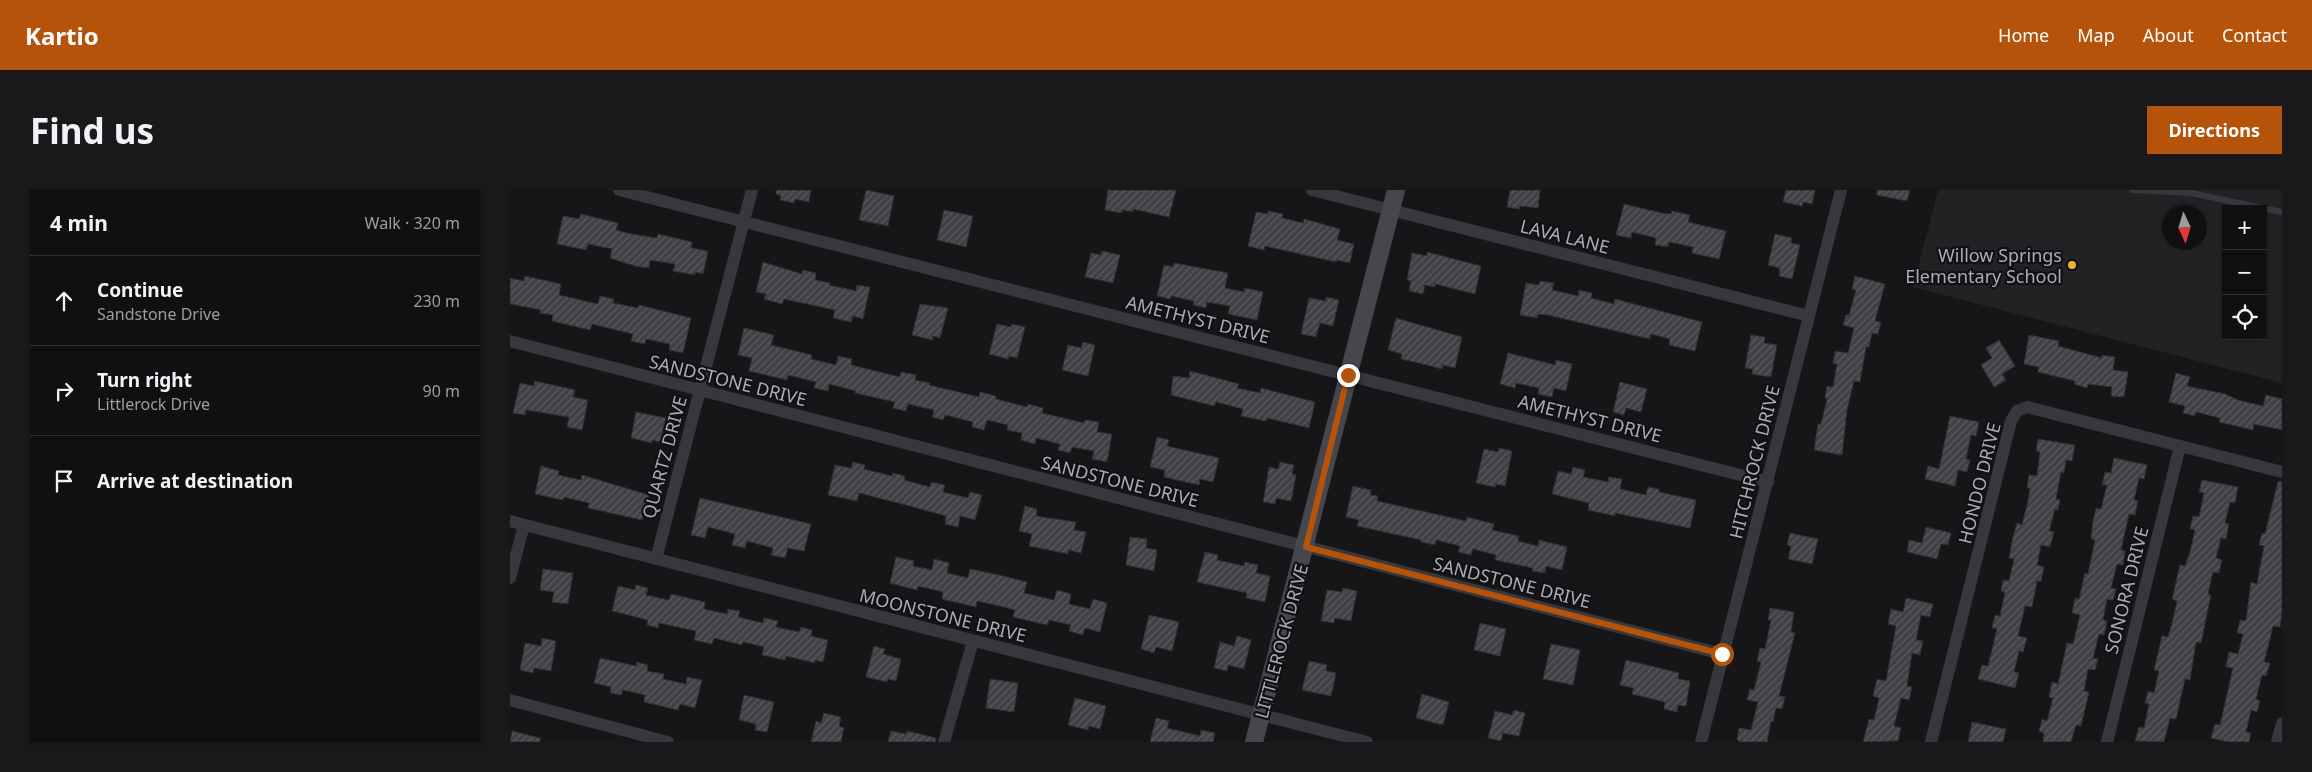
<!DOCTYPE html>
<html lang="en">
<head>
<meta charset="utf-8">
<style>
  body { margin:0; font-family:"Noto Sans",sans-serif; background:#19191b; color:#f1f3f6 }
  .controls { position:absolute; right:15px; top:15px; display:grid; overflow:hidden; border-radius:0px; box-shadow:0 1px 4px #0004 }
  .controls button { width:45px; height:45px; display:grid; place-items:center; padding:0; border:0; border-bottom:1px solid #303032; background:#101012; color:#f1f3f6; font:25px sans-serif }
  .compass { position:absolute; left:1652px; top:15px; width:45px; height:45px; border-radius:50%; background:#101012; box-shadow:0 1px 4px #0004; rotate:176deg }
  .stop { position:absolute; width:15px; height:15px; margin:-11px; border:4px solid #b45309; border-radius:50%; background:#fff }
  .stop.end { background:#b45309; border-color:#fff; box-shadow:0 1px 5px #0008 }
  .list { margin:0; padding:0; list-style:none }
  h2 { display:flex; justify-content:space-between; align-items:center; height:65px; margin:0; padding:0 20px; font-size:21px }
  h2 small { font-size:16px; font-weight:400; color:#9c9d9f }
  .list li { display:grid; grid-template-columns:32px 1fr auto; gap:15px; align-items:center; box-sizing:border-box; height:90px; padding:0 20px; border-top:1px solid #303032 }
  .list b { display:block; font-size:19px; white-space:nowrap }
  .list p { margin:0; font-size:16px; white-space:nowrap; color:#9c9d9f }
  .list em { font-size:16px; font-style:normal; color:#9c9d9f }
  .icon { flex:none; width:28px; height:28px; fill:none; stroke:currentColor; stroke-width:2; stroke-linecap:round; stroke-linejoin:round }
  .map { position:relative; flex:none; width:1772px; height:552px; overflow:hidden; border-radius:0px }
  header { display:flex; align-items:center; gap:30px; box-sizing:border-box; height:70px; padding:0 25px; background:#b45309; color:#fff }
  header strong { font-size:24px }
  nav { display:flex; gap:28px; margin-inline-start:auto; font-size:18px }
  .intro { display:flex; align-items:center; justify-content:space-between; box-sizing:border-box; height:120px; padding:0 30px }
  h1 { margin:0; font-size:35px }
  .button { padding:12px 22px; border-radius:0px; background:#b45309; color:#fff; font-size:18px; font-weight:700 }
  main { display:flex; gap:30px; padding:0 30px }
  aside { flex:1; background:#101012; border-radius:0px; box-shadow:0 1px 4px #0004 }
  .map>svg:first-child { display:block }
  .built { fill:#222225; fill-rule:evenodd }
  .building { fill:url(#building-hatch); stroke:#303034 }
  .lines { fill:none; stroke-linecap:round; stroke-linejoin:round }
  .lane { stroke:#37383d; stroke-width:6 }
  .street { stroke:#37383d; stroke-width:12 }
  .secondary { stroke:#45474d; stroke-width:18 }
  .route { stroke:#b45309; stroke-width:6 }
  .poi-dot { fill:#f2b134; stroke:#111113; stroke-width:2 }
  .labels { text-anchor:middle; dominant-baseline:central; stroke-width:4.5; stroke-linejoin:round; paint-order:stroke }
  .street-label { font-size:18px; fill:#a8adb8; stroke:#111113 }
  .poi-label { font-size:18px; fill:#a8adb8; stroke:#111113; text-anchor:end }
</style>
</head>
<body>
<header>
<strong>Kartio</strong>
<nav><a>Home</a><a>Map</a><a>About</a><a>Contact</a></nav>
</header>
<div class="intro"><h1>Find us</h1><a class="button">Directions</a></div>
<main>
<aside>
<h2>4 min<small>Walk · 320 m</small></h2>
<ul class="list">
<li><svg class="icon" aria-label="ahead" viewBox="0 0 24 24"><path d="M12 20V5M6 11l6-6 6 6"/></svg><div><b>Continue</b><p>Sandstone Drive</p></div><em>230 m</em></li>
<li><svg class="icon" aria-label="right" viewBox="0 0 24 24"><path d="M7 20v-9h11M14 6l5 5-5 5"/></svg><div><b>Turn right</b><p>Littlerock Drive</p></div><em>90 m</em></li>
<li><svg class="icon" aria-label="arrive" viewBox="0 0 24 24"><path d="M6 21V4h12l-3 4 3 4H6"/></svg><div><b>Arrive at destination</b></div></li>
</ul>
</aside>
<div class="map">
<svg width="1772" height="552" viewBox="0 0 1772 552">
  <defs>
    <pattern id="building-hatch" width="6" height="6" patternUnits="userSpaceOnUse" patternTransform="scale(1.25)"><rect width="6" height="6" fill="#404145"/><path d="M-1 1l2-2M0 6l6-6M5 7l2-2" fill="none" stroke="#595a5e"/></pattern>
  </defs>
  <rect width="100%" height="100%" fill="#161618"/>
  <path class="built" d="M1428,0H1772V193L1403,97ZM1716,19H1753V146H1716ZM1660,22H1690V52H1660Z"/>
  <path class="building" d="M266,0H301L299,12L285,9L284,13L270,10L271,6L266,4Z
    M356,0L384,6L378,36L349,30Z
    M598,0H666L659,27L623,19V22L612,20V23L595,20Z
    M1000,0H1030L1028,18L1010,16L1009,19L997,17Z
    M1276,0H1305L1302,14L1293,12L1292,16L1273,12Z
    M1367,0H1400L1397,11L1367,5Z
    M1114,14L1152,23L1161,24L1162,21L1180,25L1178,32L1216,41L1209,69L1182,63L1183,57L1159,52L1158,57L1145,55L1146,48L1122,42L1121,48L1106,45Z
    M434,20L463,26L456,57L427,50Z
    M758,21L773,24L772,28L793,33L794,29L830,39L827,50L844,54L840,73L827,70L826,72L755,56L754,60L738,56L746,22L757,24Z
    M71,24L108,33L106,40L121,44L147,48L148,44L182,52L181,58L198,61L193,84L185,82V85L163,81L165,74L140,70L139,78L125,76L100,68L102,59L78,54L76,60L47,54L53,26L69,29Z
    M1265,44L1282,48L1281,53L1290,55L1282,89L1269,86L1270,78L1258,75Z
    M592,61L610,65L603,93L575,87L581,63L591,65Z
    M917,62L971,76L965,104L925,94V97L915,95L913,104L899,101L901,91L897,90L902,63L917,66Z
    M253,72L292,84L293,80L306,83L305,90L320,93L319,95L346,101L347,95L360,97L353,129L343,126L341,132L323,128L325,120L274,109L272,114L254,109L256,104L246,102Z
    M664,73L718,83L715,98L734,102L735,98L753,102L747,130L718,124L720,116L697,112L696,118L683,115L684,111L661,106L660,109L647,106L654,75L663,77Z
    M15,86L51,94L49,105L88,114L90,106L104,109L103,113L128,118L129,115L181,128L173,163L159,160L160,154L136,149L135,154L121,151L123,144L82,134L80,140L42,131L43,125L30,123L31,120L0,114V88L14,91Z
    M1345,86L1375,94L1365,131L1371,132L1368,144L1362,143L1359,157H1356L1350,192L1344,191L1337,220L1332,265L1304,260L1308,234H1311L1317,209L1315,208L1317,196L1323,197L1327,174L1323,173L1325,161L1338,163L1344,138L1333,135L1336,125H1339L1346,100L1342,99Z
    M1030,91L1044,93L1042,100L1068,106L1069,100L1082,103L1081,108L1104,114L1105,109L1192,132L1185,161L1159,155L1160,149L1141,144L1140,149L1038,125L1028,124L1027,128L1010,125L1016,93L1029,95Z
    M816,107L829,110L823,136L810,133L806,147L791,144L799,108L816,111Z
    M410,114L438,118L430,148L423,146L422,150L402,145Z
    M886,128L952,147L945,178L933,175L932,179L917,175L891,169L892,164L878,160Z
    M487,134L501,137L502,134L515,137L507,168L499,166L498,169L479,164Z
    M234,138L264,145L261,155L302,165L301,169L326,175L328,166L342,169L341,175L390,187L391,182L406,185L405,190L420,193L419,195L469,207L470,202L486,206V209L517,217L518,214L533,218L532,223L574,233L575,230L589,232L587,242L602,244L597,272L582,269L584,261L562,257L560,263L548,260L550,254L526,248L525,254L511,250L512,243L497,240L498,235L477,230L474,240L462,237L463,232L435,225L433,230L422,227L424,220L398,214L396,221L383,218L385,212L345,203L346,201L319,194L318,201L304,198L306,192L278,185L277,190L239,181L242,168L228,165Z
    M1241,145L1255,147L1254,153L1267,155L1261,187L1242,184L1243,179L1235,178Z
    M1519,145L1549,151L1548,156L1592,168V165L1605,167L1603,180L1618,182L1614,207L1601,206L1602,197L1578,194L1577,198L1564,194L1565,191L1528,182L1529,177L1514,174Z
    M1489,150L1505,176L1492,184L1496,190L1484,197L1471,175L1482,168L1476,158Z
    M573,152L585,155L578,186L552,180L558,155L571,158Z
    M998,163L1045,175L1046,170L1062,174L1056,201L1044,198L1042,207L1028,204L1029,198L1006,193L1005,198L990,194Z
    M680,181L729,194L727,198L750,203L751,198L805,212L799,238L757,228L756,231L731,226L733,219L706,212L704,216L661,205L663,186L679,188Z
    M1666,183L1680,187L1677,196L1715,204L1728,210L1753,216L1756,205L1772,209V240L1744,234L1743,240L1709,232L1710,228L1686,222L1685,226L1673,223L1675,216L1659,212Z
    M25,191L65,200L63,207L78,210L72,240L57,237L59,227L16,220L15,225L3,223L10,193L24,196Z
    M1110,192L1137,199L1131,222L1116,218L1114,225L1103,222Z
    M126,222L156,228L150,252L142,250V253L121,248Z
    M1440,226L1469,232L1466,246L1461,245L1456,269L1460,270L1457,282L1448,280L1445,296L1415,289L1418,276L1429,279Z
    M647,247L659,250L657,256L709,268L703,292L690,289L689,295L654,287L655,280L640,277Z
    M1528,249L1565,255L1562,271L1556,270L1554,283L1551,282L1546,309L1550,310L1548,320L1545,319L1539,341L1544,342L1540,357L1531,355L1527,375L1534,377L1531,391H1527L1522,417L1515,416L1508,446L1517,448L1513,462L1509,461L1504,482L1509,483L1505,498L1468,489L1472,475L1478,476L1487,439L1482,438L1485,425L1490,426L1495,402L1491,401L1493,390L1499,391L1504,369L1499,368L1503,347L1507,333L1512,335L1518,311L1520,298H1517L1519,285L1527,286L1530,262L1526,261Z
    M989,258L1002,261L995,296L986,294L985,297L966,293L974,259L988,262Z
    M1604,268L1637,275L1634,289L1629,288L1624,310L1628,311L1625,325L1619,324L1616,338L1611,360L1615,361L1613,375L1607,374L1601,398L1606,399L1603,410L1597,409L1593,430L1597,431L1594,445L1589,444L1583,468L1588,469L1585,480L1578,479L1574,501L1579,502L1571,536L1566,535L1561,552H1533L1534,543L1529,541L1532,529L1537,531L1543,508L1539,507L1542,492L1548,494L1557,453L1563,454L1570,425L1562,423L1565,408L1569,409L1575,383L1578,384L1585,350L1581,349L1583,331L1586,318L1591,319L1597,295H1592L1595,282L1601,283Z
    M343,272L355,275L354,279L382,286L383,283L395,286L394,290L420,297L421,292L435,295L433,302L458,308L460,302L472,305L465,330L450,326L448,337L435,334L436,326L396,315L349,303L347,311L318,305L325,275L341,278Z
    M770,272L784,275L782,284L786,285L781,311L766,308L765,314L753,312L759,277L768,279Z
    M31,276L49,281L48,285L71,290L72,285L139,305L132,330L78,318L79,313L54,307L53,310L25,304Z
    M1063,277L1075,280L1073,287L1098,292L1099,287L1112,289L1110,299L1136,305L1138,297L1149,299V302L1186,310L1180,338L1105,323V326L1078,320L1079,313L1042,304L1048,281L1061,284Z
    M1692,290L1728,297L1725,313L1720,312L1715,333L1719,334L1716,349L1711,348L1706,368L1712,370L1709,383L1703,382L1698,404L1701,405L1691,453L1686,452L1680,490L1675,489L1666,529L1660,528L1654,552L1625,551L1629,537L1634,538L1639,514L1635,513L1638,501L1644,503L1649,481L1644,480L1652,446L1658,447L1662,433L1667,411L1662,409L1670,375L1675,376L1680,362L1685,340L1680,339L1683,326L1689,327L1694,303L1689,302Z
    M1768,292H1772V422L1770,437L1763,436L1760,449L1754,472L1760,473L1756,486L1752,485L1746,509L1750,511L1747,522L1741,520L1736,542L1741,543L1739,552H1717L1701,548L1705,534L1710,535L1723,478L1716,477L1719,462L1728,464L1733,444L1727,443L1730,430L1736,431L1741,392L1747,394L1754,356L1749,355L1752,343L1755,344Z
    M843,296L861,300L860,305L868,306L867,311L956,331L957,327L984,334L982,340L1009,346L1008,351L1028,356L1029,350L1057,357L1052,380L1036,376L1035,383L1022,381L1023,378L985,370L986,365L963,359L961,365L948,362L950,356L926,350L925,355L911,352V350L847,336L849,330L836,327Z
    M190,308L301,334L294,361L278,358L275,368L261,365L263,358L237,351L235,358L222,355L225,344L198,337L195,348L181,345Z
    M515,316L527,319L526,326L566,332L564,340L576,342L571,363L559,360L558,364L519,356L522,344L509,341Z
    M1416,337L1441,343L1438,355L1431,354L1427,369L1397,362L1399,350L1412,353Z
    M1280,343L1308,349L1302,374L1278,369L1281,356L1277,355Z
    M620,347L637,349L636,358L647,360L644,381L616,375Z
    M695,362L708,365L707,370L734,376L735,372L748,375L746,383L760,386L755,412L736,408L737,403L687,392Z
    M386,367L404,371L403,376L422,380L424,369L439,373L437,383L458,388L460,379L489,385L517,392L514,403L544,410L547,400L561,404L559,414L580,419L583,409L597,413L590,442L575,438L573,445L559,441L561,435L539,430L537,435L503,427L505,420L490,416L467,411L466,417L453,414L432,409L433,402L408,396L407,400L380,393Z
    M33,379L63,383L58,414L42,412L44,402L30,400Z
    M126,395L138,398L136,405L159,410L161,404L195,412L194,419L217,424L218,419L230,421L228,427L253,433L254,428L268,431L266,437L289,442L291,437L302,440L301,446L318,450L313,472L305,470V473L276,466L275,470L252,465L254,457L233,452L232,455L204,448L202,454L184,450L186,441L149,433L148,438L137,435L138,430L102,421L108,396L125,400Z
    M833,398L847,401L841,431L825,428L824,433L811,431L817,400L832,402Z
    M1396,408L1423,414L1420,427L1411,425L1406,450L1413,451L1410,465L1402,463L1397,496L1402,497L1399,510L1391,508L1384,536L1391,538L1388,551L1353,552L1359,529L1364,530L1369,508L1363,506L1367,489L1376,491L1386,436L1378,434L1381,419L1393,422Z
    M1260,418L1284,422L1281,442L1285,443L1269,506L1275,507L1272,519L1266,518L1263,532L1261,531L1257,552H1230L1227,550L1229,538L1241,540L1248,512L1237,510L1240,499L1244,500L1251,472L1247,471L1250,458L1255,459L1261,430H1258Z
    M639,425L669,432L662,461L646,457L644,463L631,459Z
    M970,433L996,439L990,466L964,460Z
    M727,446L741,450L734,479L718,475L717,481L704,478L710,452L724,456Z
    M32,448L46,451L41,481L24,478L23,483L10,480L15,453L31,456Z
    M1041,454L1070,460L1063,495L1033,489Z
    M364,456L375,459L373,464L391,469L386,491L378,489L377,492L356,487Z
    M90,468L126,476L127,472L138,475L137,481L154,484L153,489L176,494L177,487L192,490L185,518L170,514L168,520L134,512L135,505L113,500L111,505L100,503L101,497L84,493Z
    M1116,470L1169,483L1168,489L1180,491L1176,516L1168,515L1167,522L1154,519L1155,512L1122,504L1124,498L1110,495Z
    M799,471L817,475L816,481L826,483L821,506L792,500Z
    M480,489L508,493L504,522L476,518Z
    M912,504L939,512L933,535L906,528Z
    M234,505L264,512L257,542L245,540L246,534L229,530Z
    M565,508L596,516L590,539L579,536L578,540L558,535Z
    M1004,520L1015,523L1009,546L993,543L991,551L978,548L985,521L1002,525Z
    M314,523L331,527L329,536L334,538L331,552H301L306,531L311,533Z
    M646,528L659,531L657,538L690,546L691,540L705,543L703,552H640Z
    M1462,532L1496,539L1493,552H1458Z
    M2,541L30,548V552H0Z
    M381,541L396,544L397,541L426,548L425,552H378Z"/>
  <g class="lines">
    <path class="lane" d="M1622,0L1681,3L1772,22"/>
    <path class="street" d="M109,0L1258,292
      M802,0L1299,126
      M0,151L1212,464
      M0,331L857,552
      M146,369L242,0
      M0,388L14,335
      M0,510L158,552
      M434,552L463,451
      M1191,552L1331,0
      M1421,552L1501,231L1507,221L1517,217L1772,282
      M1597,552L1670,256
      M1767,552L1772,533"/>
    <path class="secondary" d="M744,552L886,0"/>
  </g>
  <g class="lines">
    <path class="route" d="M838,185L796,357L1212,464"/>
  </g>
  <circle class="poi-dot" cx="1562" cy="75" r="5"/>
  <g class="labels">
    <g class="street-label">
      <text transform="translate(1055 46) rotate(14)">LAVA LANE</text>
      <text transform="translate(688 129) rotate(14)">AMETHYST DRIVE</text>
      <text transform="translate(218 190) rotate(14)">SANDSTONE DRIVE</text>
      <text transform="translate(1080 228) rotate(14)">AMETHYST DRIVE</text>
      <text transform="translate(154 267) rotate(-75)">QUARTZ DRIVE</text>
      <text transform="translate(1244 272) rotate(-76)">HITCHROCK DRIVE</text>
      <text transform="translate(610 291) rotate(14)">SANDSTONE DRIVE</text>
      <text transform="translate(1469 293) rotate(-76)">HONDO DRIVE</text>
      <text transform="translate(1002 392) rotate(14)">SANDSTONE DRIVE</text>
      <text transform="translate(1616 400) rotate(-76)">SONORA DRIVE</text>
      <text transform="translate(433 425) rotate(14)">MOONSTONE DRIVE</text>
      <text transform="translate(771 451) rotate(-75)">LITTLEROCK DRIVE</text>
    </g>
    <g class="poi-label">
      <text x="1552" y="65">Willow Springs<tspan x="1552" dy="21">Elementary School</tspan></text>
    </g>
  </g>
</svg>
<div class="controls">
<button>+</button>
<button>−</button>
<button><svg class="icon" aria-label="locate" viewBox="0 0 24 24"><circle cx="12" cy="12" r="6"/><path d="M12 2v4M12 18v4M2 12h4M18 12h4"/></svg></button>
</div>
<svg class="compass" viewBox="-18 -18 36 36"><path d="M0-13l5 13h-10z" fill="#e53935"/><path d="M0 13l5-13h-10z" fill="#9c9d9f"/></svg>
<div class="stop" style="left:1212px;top:464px"></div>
<div class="stop end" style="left:838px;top:185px"></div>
</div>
</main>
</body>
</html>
